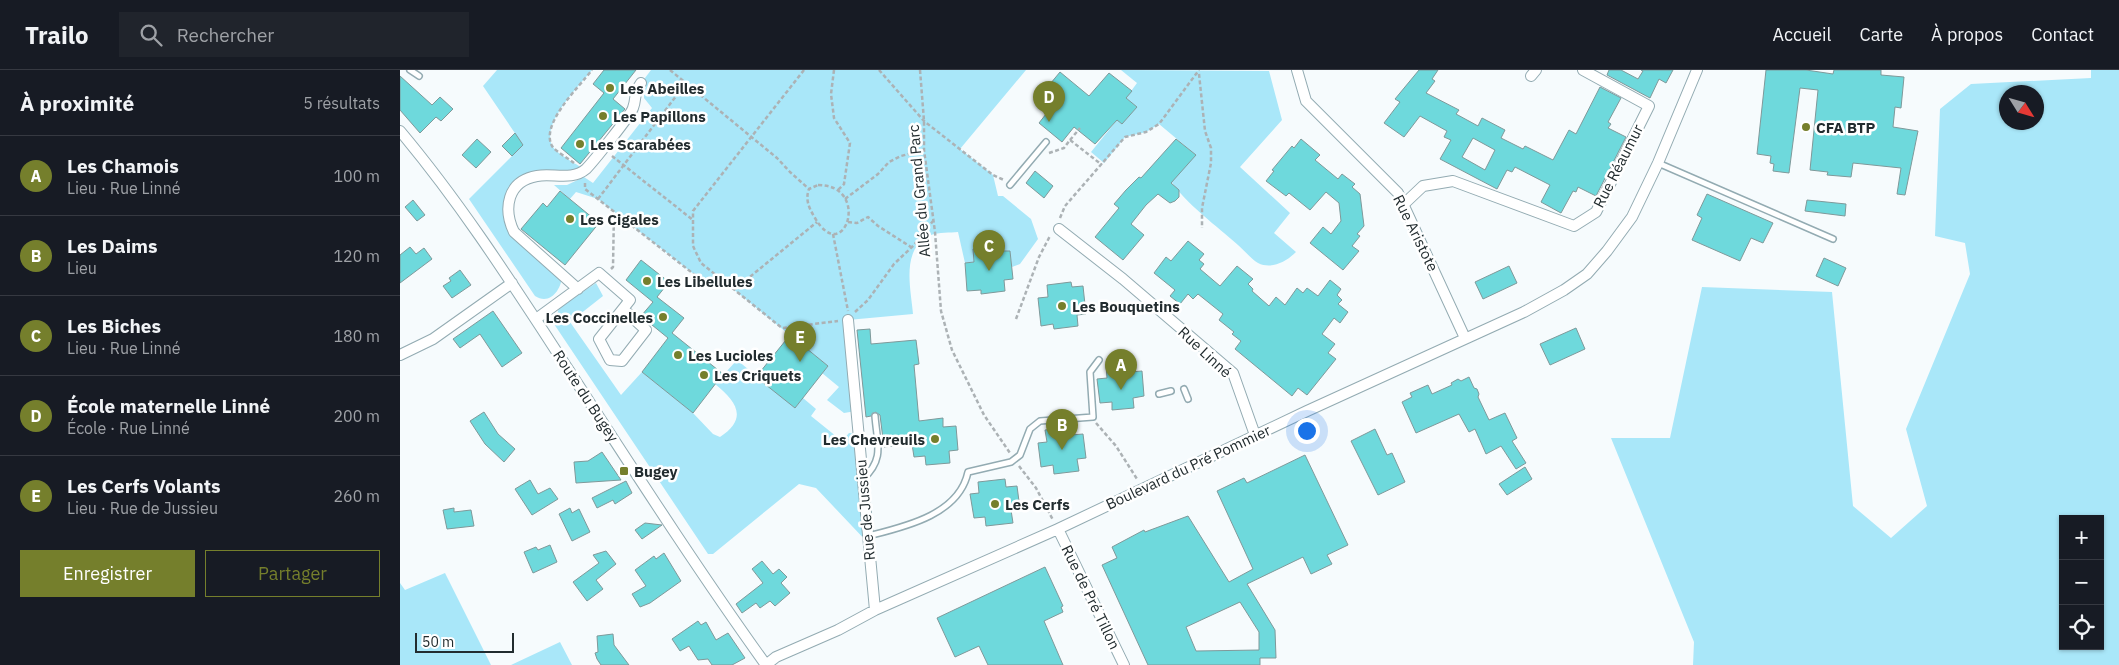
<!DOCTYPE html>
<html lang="fr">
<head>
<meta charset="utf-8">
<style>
  body { margin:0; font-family:"IBM Plex Sans",sans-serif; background:#20242c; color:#f1f3f6 }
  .controls { position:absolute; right:15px; bottom:15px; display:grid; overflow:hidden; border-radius:0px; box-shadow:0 1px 4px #0004 }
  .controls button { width:45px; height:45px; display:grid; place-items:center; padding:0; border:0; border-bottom:1px solid #363941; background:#171b24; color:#f1f3f6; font:25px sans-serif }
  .compass { position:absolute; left:1599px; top:15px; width:45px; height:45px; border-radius:50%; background:#171b24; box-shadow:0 1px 4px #0004; rotate:127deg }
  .scale { position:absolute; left:15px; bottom:12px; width:99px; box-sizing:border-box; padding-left:5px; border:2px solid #222c2f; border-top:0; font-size:14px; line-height:18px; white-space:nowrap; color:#222c2f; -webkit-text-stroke:4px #fff; paint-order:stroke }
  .you { position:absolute; left:906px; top:360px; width:18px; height:18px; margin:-12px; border:4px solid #fff; border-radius:50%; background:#1a73e8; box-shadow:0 0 0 8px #1a73e833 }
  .badge { display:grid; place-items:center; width:32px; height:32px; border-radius:50%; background:#757f2c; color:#fff; font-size:16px; font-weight:700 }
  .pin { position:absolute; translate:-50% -41px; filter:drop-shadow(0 1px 2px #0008) }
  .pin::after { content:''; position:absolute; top:26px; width:18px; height:15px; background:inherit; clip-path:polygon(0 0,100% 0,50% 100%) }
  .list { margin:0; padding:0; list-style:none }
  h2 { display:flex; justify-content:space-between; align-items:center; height:65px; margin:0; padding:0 20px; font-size:21px }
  h2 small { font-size:16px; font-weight:400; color:#9ea1a6 }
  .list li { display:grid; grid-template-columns:32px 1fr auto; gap:15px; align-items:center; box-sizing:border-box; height:80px; padding:0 20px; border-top:1px solid #363941 }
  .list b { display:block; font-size:19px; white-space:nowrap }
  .list p { margin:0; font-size:16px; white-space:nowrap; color:#9ea1a6 }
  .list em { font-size:16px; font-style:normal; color:#9ea1a6 }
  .actions { display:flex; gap:10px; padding:15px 20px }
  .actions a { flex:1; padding:11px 0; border:1px solid #757f2c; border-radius:0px; text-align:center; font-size:18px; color:#757f2c }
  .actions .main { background:#757f2c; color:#fff }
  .icon { flex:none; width:28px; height:28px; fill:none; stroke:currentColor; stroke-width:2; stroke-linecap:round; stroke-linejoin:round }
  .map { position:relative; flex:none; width:1719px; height:595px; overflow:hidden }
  header { display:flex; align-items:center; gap:30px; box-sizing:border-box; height:70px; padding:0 25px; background:#171b24; border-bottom:1px solid #363941 }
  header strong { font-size:24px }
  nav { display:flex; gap:28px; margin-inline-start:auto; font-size:18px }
  .search { width:350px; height:45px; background:#20242c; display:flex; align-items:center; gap:12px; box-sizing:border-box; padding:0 18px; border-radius:0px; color:#9ea1a6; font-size:19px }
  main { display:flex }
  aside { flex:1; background:#171b24 }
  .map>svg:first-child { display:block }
  .green { fill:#a9e7f9; fill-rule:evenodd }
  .building { fill:#6ed9dc; stroke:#7f999a; fill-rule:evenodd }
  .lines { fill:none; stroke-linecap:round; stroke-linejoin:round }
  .lane-casing { stroke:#93abb2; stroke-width:8 }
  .street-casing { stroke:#93abb2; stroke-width:12 }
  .path { stroke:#acb2b5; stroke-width:2.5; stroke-dasharray:4 2.5; stroke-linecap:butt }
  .lane { stroke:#fff; stroke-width:5 }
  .street { stroke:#fff; stroke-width:10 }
  .poi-dot { fill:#757f2c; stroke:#fff; stroke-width:2 }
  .labels { text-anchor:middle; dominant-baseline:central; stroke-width:5; stroke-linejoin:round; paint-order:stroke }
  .poi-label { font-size:15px; font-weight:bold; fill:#222c2f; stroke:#fff; text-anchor:start }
  .street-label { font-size:15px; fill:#222c2f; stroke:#fff }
</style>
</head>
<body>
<header>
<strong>Trailo</strong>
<div class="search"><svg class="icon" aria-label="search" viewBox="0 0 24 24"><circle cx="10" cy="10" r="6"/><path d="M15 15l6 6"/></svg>Rechercher</div>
<nav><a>Accueil</a><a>Carte</a><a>À propos</a><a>Contact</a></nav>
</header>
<main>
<aside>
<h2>À proximité<small>5 résultats</small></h2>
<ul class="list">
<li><span class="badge">A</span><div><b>Les Chamois</b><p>Lieu · Rue Linné</p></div><em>100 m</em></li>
<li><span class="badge">B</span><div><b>Les Daims</b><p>Lieu</p></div><em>120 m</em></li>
<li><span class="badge">C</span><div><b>Les Biches</b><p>Lieu · Rue Linné</p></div><em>180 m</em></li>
<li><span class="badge">D</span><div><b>École maternelle Linné</b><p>École · Rue Linné</p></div><em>200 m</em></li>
<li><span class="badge">E</span><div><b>Les Cerfs Volants</b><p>Lieu · Rue de Jussieu</p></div><em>260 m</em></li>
</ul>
<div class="actions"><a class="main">Enregistrer</a><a>Partager</a></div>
</aside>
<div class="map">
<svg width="1719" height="595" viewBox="0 0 1719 595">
  <rect width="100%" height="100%" fill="#f6fbfd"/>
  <path class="green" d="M97,0H192C179,16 139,55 153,77C157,84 177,94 185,100L140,105L111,123L108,150L162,205C162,219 150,236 135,226L69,129L123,75L83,16Z
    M251,0H626L560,79L593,105L598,126H603L631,149L638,169L620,194L612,197L610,181H599L598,177L573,179L574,192L565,193L558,162C550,163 539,162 531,165C500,178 511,219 513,244L448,250L456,341L444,343L427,330L439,317L422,303L428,296L317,206L309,216L198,129L176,122L170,129L154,115H167L184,107L193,113L252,38L244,28L245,8Z
    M721,0L869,1L882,50L840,97L890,143L874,163L896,182C887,191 872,200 858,193C851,189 844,180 838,175C818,157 785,133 771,111L796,85L759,54L746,62L725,67L704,93L691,82L717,50L722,54L737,37L726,28L737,13Z
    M1691,0H1719V595H1293L1294,572L1211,368H1270L1302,217L1432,222L1453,436L1491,468L1527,436L1506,359L1570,204L1565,173L1535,166L1540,39L1571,14L1691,8ZM1606,22H1636V52H1606ZM1663,449H1700V576H1663Z
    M196,213L203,226L170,252L221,325L242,302L293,343L313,364L320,367C349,348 336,331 315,314L337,290L395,338L403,328L416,339L411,346L442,371L449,363L459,364L469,474L416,418L399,414L313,484H308L154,254L159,238Z
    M45,503L91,595H0V513L5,520Z
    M160,572L172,595H111Z"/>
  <path class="building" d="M204,0H236L213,29L225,39L180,94L161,78L204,23L193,14Z
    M1019,0H1038L1032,9L1035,11L1026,23L1059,40L1056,44L1078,56L1082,48L1105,60L1101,68L1123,79L1125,76L1153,90L1169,60L1176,64L1200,17L1221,28L1208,52L1211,54L1208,58L1226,67L1196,126L1178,117L1176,122L1173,121L1161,143L1141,132L1150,115L1115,97L1112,102L1107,100L1097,119L1040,89L1051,70L1044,67L1047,61L1020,46L1004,67L984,53L1000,32L995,29ZM1073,68L1095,80L1085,100L1062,87Z
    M1209,0H1221L1238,9L1243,1L1241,0H1273L1266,13L1259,9L1250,28L1207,5Z
    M1366,0H1406L1433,4L1434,0H1481V5L1504,7L1501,38L1495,37L1493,57L1518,61L1505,125L1497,124L1501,98L1453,93L1451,107L1427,105L1428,102L1410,100L1418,20L1400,18L1389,103L1373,101L1374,94L1370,93L1371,86L1357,84Z
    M660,2L689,26L709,3L732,21L726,28L737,37L722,54L717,50L695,74L674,57L662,72L639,53L653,35L641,25Z
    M0,6L32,35L40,27L53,39L41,51L36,47L20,63L0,40Z
    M115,63L123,75L112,86L102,76Z
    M77,69L91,82L76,98L62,85Z
    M776,69L796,85L771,113L779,120V127L775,131L770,133L758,124L746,135L731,154L744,165L723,190L695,167L719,138L714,134L726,120L739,107L741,108Z
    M901,69L920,85L915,90L938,109L942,104L955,114L952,117L960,124L964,156L957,164L960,166L952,176L959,181L943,200L910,173L923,157L931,164L941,151L939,133L926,122L910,140L889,123L886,126L866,111L874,101L872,100L892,76L894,78Z
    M635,101L653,116L644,128L626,113Z
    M160,121L199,153L165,195L121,159L143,133L147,137Z
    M1307,124L1373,153L1363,173L1351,168L1340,191L1292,170L1302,148L1297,145Z
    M13,130L25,145L17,151L5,137Z
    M1407,130L1446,134L1445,146L1405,141Z
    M788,171L804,184L799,190L804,194L800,199L820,216L837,196L853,209L848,214L853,219L852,221L869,236L876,227L885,235L897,218L903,223L907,218L918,226L930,210L941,219L937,225L942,230L938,234L948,242L940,253L934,248L922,264L935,274L928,283L936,289L907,325L898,318L892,326L835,279L841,271L832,264L834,262L819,250L823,244L798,224L793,229L788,224L780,234L770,226L775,220L754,203L766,187L771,191Z
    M10,177L16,184L24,178L32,189L0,213V185Z
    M598,177L599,181H610L613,209L604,210L605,221L581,224V220L567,221L565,193L574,192L573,179Z
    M1424,188L1446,198L1438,216L1416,206Z
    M241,190L269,212L257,227L284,248L272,263L323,304L293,343L242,302L268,268L241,246L253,232L226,210Z
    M1109,196L1117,213L1083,229L1075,212Z
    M60,200L71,215L52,228L43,216L51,211L49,208Z
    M671,212L672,217L683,216L686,244L677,245L678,256L654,259L653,254L641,256L638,228L648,227L647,215Z
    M93,241L122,283L102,297L80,264L60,278L53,269Z
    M1176,258L1185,279L1150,295L1140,274Z
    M470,259L471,274L516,270L519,294L514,295L519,351L543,348V357L556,356L558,380L549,381L550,393L526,395L525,386L514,387L512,374L484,377L480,345L475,342L471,346L466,347L457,260Z
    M390,265L428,296L395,338L356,307Z
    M729,294L730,302L742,301L744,326L733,328L734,338L712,340V332L700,333L697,309L707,308L706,296Z
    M1069,307L1074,318L1077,319L1079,324L1078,327L1089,350L1105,343L1117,368L1112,371L1126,393L1116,399L1101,376L1086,384L1075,359L1069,362L1059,344L1016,363L1002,332L1012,327L1010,323L1028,315L1032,324L1052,315L1051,313L1058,309L1061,311Z
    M84,342L98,364L115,379L104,392L85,374L70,351Z
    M669,357L671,365L683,364L686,388L677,389L679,401L654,404L653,395L641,397L638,373L647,372L645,360Z
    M975,359L987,385L992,383L1005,412L978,425L951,371Z
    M202,382L221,410L176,413L174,392L188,391Z
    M905,385L948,475L927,485L932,494L911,504L903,487L847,514L875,560L876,588H860V595H748L702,495L717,488L712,477L744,460L745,462L788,446L829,512L853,499L817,421L844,408L847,413ZM840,532L859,562V580L796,581L786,557Z
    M1125,397L1132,409L1107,425L1099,414Z
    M605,409L606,417L617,416L620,439L611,440L613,453L586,456L585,447L574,448L570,424L579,423L578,412Z
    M130,410L138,424L150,418L158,429L132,445L115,419Z
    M226,411L232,423L215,434L213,430L197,438L192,428Z
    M54,438V442L71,440L74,456L47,459L43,440Z
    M170,438L172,443L179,439L190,462L172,471L159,444Z
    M245,453L262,455L242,469L235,460Z
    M150,475L157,492L133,503L124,482L136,477L138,480Z
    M206,481L216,494L196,510L203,519L187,531L173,512L199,493L193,485Z
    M264,483L281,511L250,533L240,537L232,524L246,516L235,500L254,486L256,489Z
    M362,491L373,504L379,499L387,507L381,513L390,523L375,536L370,531L360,538L356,533L342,543L336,534L363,513L352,499Z
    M645,497L663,536L661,537L663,542L644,551L663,595H588L579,576L555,587L537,548Z
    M298,551L301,555L306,552L316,570L328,563L345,588L332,595H312L308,589L298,590L289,576L280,581L272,569Z
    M213,564L214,575L229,595H201L197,589L195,583L198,582L197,566Z"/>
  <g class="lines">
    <defs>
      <path id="lane" d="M10,0L19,6
        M1258,93L1433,169
        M610,115L646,72
        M784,319L788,329
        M759,324L771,321
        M463,409C485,389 477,373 475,346
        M468,466C504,457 559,445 568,402L611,392L620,385L630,359L640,351L693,347L690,302L699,290"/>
      <path id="street" d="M897,0L906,31L998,123L1065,268
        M1131,6L1136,0
        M0,61C63,136 115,218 168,299C233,399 297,499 366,595
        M1004,134L1023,116L1053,111L1174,156L1196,142L1249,36L1183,0
        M659,159L723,209L833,303L855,365
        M178,219L114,162C103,139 107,111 137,106C153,103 172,111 186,99C192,93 231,45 233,38C237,27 233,24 241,13
        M136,249L199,203L230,230L199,269L210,290L222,291L246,260L223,239
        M448,250L475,540
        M0,285L33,269L112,213
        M658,459L724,595
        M366,595L376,587L438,560L475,540L658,459L907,341L1124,242L1164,220L1187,204L1207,181L1232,147L1258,93L1297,0"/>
    </defs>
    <use href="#lane" class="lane-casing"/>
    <use href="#street" class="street-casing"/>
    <path class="path" d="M270,0L377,88L390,102L409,119
      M404,0L293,141V176L301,193L382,258L438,251
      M434,0L431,24L434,48L450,73L444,114L438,120
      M479,0L524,51L593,105L604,110
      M520,0L524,51V80L535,162L541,241L552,280L584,345L610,383
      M799,4L805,61L811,78V93L802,138V158
      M670,70L680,58
      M649,83L664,78L670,70L702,95
      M212,86L293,150
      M174,93C168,88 156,82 152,76C140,54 179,17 192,0
      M185,113V119L309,216L317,205
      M418,115C472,115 444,198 415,148C409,138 405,130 409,119Z
      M198,129L286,13
      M445,129L478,104L489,92L501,86L524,80
      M660,148L665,136L725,67L746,62L759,54L799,0
      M448,152L457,153L468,147L478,156L511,177
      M433,164L448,241
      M211,199L213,197L214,141
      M335,219L417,152
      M455,242L468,230L494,194L514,175L533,151
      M616,249L639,187L650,166
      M696,353L716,376L737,409
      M619,396L636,418L653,450"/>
    <use href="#lane" class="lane"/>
    <use href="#street" class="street"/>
  </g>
  <g class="poi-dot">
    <circle cx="210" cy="18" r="5"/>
    <circle cx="203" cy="46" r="5"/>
    <circle cx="1406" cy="57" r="5"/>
    <circle cx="180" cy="74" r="5"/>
    <circle cx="170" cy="149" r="5"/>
    <circle cx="247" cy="211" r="5"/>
    <circle cx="662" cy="236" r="5"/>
    <circle cx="263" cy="247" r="5"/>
    <circle cx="278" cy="285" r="5"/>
    <circle cx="304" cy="305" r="5"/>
    <circle cx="535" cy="369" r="5"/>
    <rect x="219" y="396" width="10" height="10" rx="2.5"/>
    <circle cx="595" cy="434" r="5"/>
  </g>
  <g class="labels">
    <g class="poi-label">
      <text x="220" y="18">Les Abeilles</text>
      <text x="213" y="46">Les Papillons</text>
      <text x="1416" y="57">CFA BTP</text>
      <text x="190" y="74">Les Scarabées</text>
      <text x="180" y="149">Les Cigales</text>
      <text x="257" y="211">Les Libellules</text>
      <text x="672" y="236">Les Bouquetins</text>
      <text x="253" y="247" text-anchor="end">Les Coccinelles</text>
      <text x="288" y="285">Les Lucioles</text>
      <text x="314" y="305">Les Criquets</text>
      <text x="525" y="369" text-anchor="end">Les Chevreuils</text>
      <text x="234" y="401">Bugey</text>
      <text x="605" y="434">Les Cerfs</text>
    </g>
    <g class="street-label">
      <text transform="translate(1218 96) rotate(-63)">Rue Réaumur</text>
      <text transform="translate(519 121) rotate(-95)">Allée du Grand Parc</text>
      <text transform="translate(1016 163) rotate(64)">Rue Aristote</text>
      <text transform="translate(805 282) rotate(43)">Rue Linné</text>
      <text transform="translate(186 326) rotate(57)">Route du Bugey</text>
      <text transform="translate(788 397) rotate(-25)">Boulevard du Pré Pommier</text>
      <text transform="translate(465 440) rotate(-95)">Rue de Jussieu</text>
      <text transform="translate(691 527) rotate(64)">Rue de Pré Tillon</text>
    </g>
  </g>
</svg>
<div class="controls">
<button>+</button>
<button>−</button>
<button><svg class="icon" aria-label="locate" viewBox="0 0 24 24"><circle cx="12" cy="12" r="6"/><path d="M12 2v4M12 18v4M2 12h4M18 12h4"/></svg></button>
</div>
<svg class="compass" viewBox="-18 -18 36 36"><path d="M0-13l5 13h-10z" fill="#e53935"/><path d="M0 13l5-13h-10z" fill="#9ea1a6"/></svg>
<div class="scale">50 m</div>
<div class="you"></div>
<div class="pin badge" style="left:721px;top:320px">A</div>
<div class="pin badge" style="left:662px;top:380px">B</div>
<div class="pin badge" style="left:589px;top:201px">C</div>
<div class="pin badge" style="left:649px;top:52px">D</div>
<div class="pin badge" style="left:400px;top:292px">E</div>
</div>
</main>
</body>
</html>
